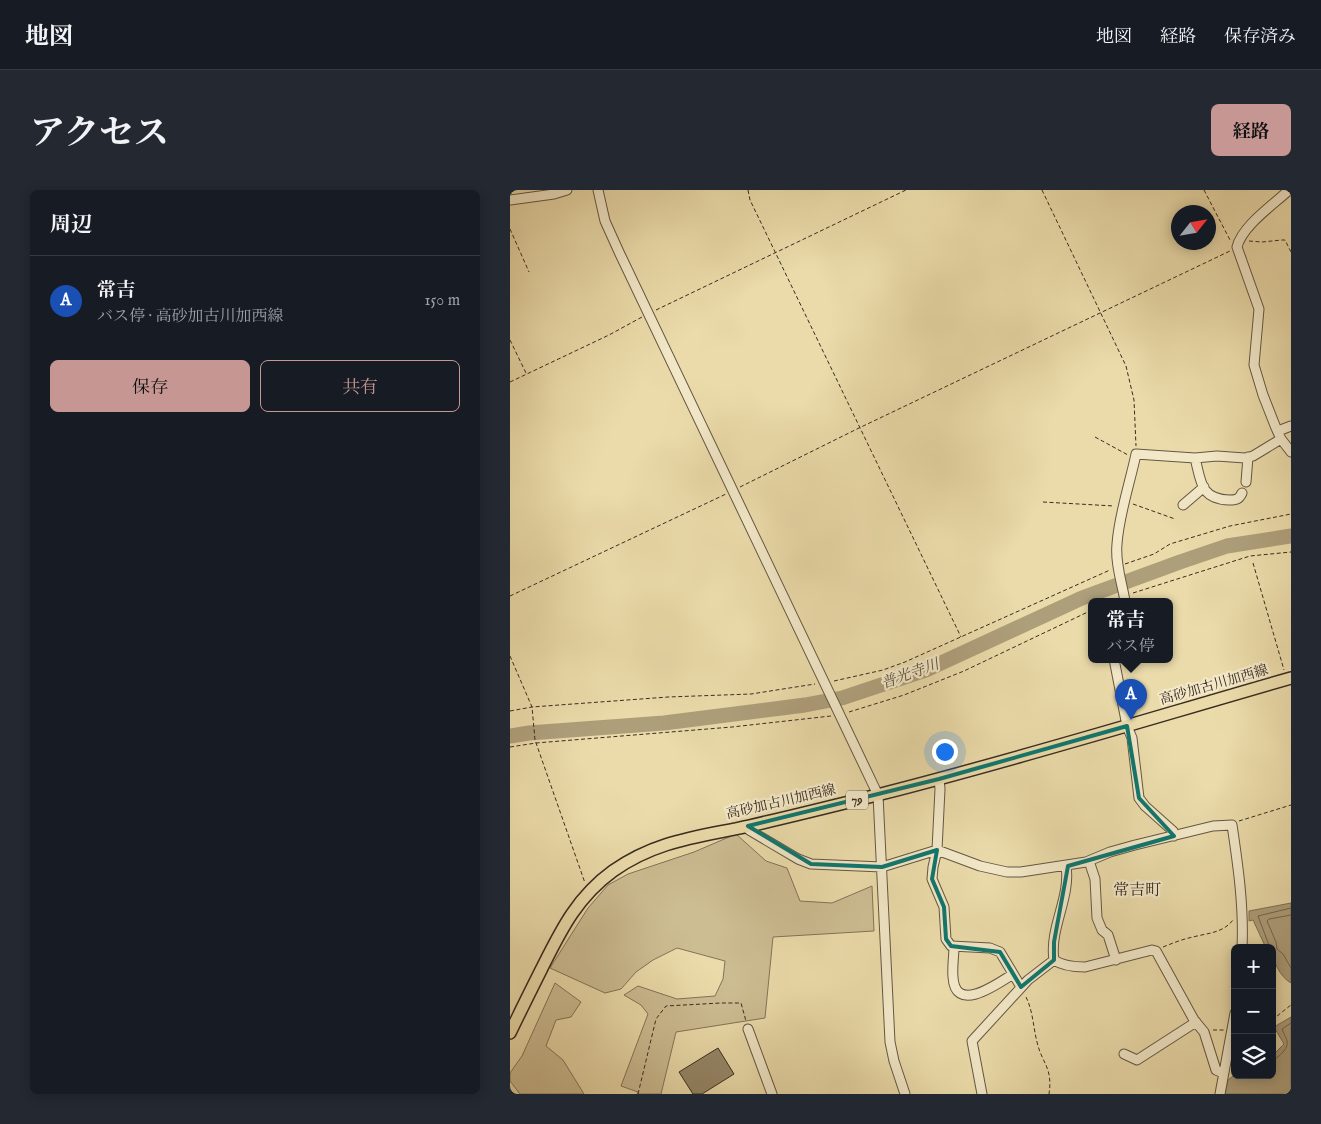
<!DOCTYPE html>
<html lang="ja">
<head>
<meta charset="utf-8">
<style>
  body { margin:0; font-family:"IM FELL English","Noto Serif JP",serif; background:#242831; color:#f1f3f6 }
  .controls { position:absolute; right:15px; bottom:15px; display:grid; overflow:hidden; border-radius:8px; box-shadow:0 2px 12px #0003 }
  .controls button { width:45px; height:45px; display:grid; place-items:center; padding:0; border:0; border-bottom:1px solid #363941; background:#171b24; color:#f1f3f6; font:25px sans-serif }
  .compass { position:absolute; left:661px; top:15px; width:45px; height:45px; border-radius:50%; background:#171b24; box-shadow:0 2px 12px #0003; rotate:59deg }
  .you { position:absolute; left:434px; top:561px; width:18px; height:18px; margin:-12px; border:4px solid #fff; border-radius:50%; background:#1a73e8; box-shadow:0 0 0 8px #1a73e833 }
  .badge { display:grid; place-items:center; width:32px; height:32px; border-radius:50%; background:#c59692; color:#fff; font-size:16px; font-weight:700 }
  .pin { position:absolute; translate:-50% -41px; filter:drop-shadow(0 1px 2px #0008) }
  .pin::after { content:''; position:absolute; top:26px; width:18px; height:15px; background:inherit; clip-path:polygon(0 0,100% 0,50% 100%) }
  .popup { position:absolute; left:578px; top:408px; width:85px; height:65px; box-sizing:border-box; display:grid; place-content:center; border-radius:8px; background:#171b24; filter:drop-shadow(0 1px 4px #0005); font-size:16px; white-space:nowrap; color:#9ea1a6 }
  .popup b { font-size:19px; color:#f1f3f6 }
  .popup::after { content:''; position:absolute; left:50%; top:100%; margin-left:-10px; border:10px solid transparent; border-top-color:#171b24 }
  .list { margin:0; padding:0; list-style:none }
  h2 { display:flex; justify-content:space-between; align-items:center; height:65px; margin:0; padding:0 20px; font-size:21px }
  h2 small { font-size:16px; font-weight:400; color:#9ea1a6 }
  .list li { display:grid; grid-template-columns:32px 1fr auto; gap:15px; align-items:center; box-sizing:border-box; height:90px; padding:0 20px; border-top:1px solid #363941 }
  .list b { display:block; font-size:19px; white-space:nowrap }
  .list p { margin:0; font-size:16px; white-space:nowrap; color:#9ea1a6 }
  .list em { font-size:16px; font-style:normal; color:#9ea1a6 }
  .actions { display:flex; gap:10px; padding:15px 20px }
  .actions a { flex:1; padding:11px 0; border:1px solid #c59692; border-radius:8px; text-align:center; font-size:18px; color:#c59692 }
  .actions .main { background:#c59692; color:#111 }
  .icon { flex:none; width:28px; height:28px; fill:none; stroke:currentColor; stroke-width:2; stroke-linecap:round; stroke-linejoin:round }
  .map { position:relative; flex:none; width:781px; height:904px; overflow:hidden; border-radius:8px }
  header { display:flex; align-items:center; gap:30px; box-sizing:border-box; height:70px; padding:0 25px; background:#171b24; border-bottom:1px solid #363941 }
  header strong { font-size:24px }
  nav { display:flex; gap:28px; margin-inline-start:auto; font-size:18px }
  .intro { display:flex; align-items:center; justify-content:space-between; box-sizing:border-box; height:120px; padding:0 30px }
  h1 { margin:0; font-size:35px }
  .button { padding:12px 22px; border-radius:8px; background:#c59692; color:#111; font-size:18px; font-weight:700 }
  main { display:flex; gap:30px; padding:0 30px }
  aside { flex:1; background:#171b24; border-radius:8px; box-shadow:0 2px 12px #0003 }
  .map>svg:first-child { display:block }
  .green { fill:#cdbd93; stroke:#82745a }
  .water { fill:#ae9f7b; stroke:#7f7157 }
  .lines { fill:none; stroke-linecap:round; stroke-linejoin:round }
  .shore { stroke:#73654e; stroke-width:1 }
  .river { stroke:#ae9f7b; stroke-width:15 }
  .building { fill:#958768; stroke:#382b21 }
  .minor-casing { stroke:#655743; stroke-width:11 }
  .major-casing { stroke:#382b21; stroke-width:14 }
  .path { stroke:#382b21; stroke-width:1; stroke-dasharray:4 2.5; stroke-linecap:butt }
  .minor { stroke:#f2e8c8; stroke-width:9 }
  .major { stroke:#ebdbaa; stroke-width:11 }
  .marked { fill:none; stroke:#0f766e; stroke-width:4; stroke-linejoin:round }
  .labels { text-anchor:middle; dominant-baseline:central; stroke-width:4.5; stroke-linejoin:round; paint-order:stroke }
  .shield { fill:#f2e8c8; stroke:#706453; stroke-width:1 }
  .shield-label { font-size:12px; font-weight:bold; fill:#382b21 }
  .street-label { font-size:14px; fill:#382b21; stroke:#f2e8c8 }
  .water-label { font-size:15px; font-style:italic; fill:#5b4e3c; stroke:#f2e8c8 }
  .quarter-label { font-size:16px; fill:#382b21; stroke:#f2e8c8 }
</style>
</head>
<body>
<header>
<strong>地図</strong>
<nav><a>地図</a><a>経路</a><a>保存済み</a></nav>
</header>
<div class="intro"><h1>アクセス</h1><a class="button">経路</a></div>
<main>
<aside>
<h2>周辺<small></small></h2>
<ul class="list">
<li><span class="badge" style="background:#1a4fb4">A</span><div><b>常吉</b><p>バス停 · 高砂加古川加西線</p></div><em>150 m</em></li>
</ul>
<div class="actions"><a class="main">保存</a><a>共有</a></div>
</aside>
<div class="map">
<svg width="781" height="904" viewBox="0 0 781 904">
  <rect width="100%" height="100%" fill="#ebdbaa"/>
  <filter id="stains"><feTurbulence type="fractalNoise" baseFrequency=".004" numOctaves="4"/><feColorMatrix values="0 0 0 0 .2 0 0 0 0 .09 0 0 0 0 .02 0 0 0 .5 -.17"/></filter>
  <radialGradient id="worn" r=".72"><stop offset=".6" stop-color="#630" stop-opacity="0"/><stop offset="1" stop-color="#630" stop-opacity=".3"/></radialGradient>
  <path class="green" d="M226,644L256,671L277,678L290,711L322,713L362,696L364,741L263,747L255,828L166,842L151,904H127L128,902L111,896L138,824L131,815L114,805L128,796L167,809L205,806L213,789L215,771L167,758L143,770L126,782L111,799L95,803L40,778L78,718L98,695L118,684L184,662Z
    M45,793L71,812L61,827L46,830L36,856L53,870L74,904H10L0,891V883L12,866Z"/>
  <path class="water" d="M781,713V793C770,787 762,770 762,758H756L743,730L739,731V721Z
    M781,827V900L778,904H715L718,890L723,886L762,885V866L774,854L764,837Z"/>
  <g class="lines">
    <path class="shore" d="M781,725L759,729L757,731L766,752L767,759L773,764L781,778
      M760,758L748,726L781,718
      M762,869C768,868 769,866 773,862C781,852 776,850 772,839L781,833"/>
    <path class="river" d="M0,546L19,543L154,533L295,515L332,508L416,480L572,408L670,372L717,356L781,346"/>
  </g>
  <path class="building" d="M208,858L224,884L192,904H183L169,882Z"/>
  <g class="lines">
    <defs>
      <path id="minor" d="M88,0L95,31L109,62L368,605L380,852L384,871L395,904
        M779,0C763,15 732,36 727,57L749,119L744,175L753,205L766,238L771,249L781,262
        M0,10L44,4L57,0
        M768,241L781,236
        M685,268C691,291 690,309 719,310C725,310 729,310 732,303
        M736,292L738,267
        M673,315L694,297
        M615,411C612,393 605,373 607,354C609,324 620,293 626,264L685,268L707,266L735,268L743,266L771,249
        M604,469L617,536L622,548L629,608L635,616L663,641L664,646
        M429,589L430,599L427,660L423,677L422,689L434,717L436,749L441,756L480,758L490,762L511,797
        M238,636L239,640L288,669L301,674L372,677L427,660L470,676L497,682H511L576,672L600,662L625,655L703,636L722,635C728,675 734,717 732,758
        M579,671L585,689L587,728L592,740L598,745L606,770
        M556,676C561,708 539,738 544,770C553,776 564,777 575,777L642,760L646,761L684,830L694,842L706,880L713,883
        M444,756C444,766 442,777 443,787C445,824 486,795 503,784
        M238,839L262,904
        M614,864L627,870L686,832
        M472,904L462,851L518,790L544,770
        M710,904L725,823"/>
      <path id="major" d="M0,843C10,822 21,800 32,778C51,740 67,707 103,681C147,650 189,647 239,636C283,626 327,615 371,604C509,569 645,527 781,488"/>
    </defs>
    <use href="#minor" class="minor-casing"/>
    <use href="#major" class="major-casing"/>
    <path class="path" d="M238,0L240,10L451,447
      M532,0L616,176L624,210L626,256
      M694,0L720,50
      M0,39L19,82
      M739,51L752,52L772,50H775L781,62
      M146,120L396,0
      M0,150L16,183
      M0,192L99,145L132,127
      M585,247L618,265
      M230,297L349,238L720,61
      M533,312L604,316
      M623,314L665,329
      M743,373L774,480
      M615,374L644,364L660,354L720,336L781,324
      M623,403L740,366L781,362
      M0,406L216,304
      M0,466L22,517L25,550L75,693
      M324,491L373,480L395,472L600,380
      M0,521L22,517L158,507L241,504L305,494
      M339,522L394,505L454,481L582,420
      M0,557L26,553L222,537L321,526
      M729,631L781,615
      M653,757C663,753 673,749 683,747C698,743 713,743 723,730
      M516,807C523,821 523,836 527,852C532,874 543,877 539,904
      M762,830L781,815
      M703,840H714
      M128,904L146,829L156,816L211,813H231L236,831"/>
    <use href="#minor" class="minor"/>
    <use href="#major" class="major"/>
  </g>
  <path class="marked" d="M617,536L629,608L664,646L558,676L544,752V770L511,797L490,762L441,756L436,749L434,717L422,689L427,660L372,677L301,674L238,636L429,589Z"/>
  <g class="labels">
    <rect class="shield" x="336" y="600.5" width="22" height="19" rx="4"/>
    <g class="shield-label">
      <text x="347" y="610">79</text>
    </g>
    <g class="street-label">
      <text transform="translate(704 495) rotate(-16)">高砂加古川加西線</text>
      <text transform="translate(271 612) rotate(-13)">高砂加古川加西線</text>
    </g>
    <g class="water-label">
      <text transform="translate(400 484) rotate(-20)">普光寺川</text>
    </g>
    <g class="quarter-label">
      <text x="627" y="701">常吉町</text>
    </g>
  </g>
  <rect width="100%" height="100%" filter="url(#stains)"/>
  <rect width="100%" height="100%" fill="url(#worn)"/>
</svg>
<div class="controls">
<button>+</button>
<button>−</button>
<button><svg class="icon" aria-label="layers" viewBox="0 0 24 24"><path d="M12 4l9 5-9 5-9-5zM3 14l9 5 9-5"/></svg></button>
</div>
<svg class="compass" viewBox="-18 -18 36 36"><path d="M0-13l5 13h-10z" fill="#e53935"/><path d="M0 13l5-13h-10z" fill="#9ea1a6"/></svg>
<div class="you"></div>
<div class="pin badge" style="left:621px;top:530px;background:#1a4fb4">A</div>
<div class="popup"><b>常吉</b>バス停</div>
</div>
</main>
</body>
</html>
